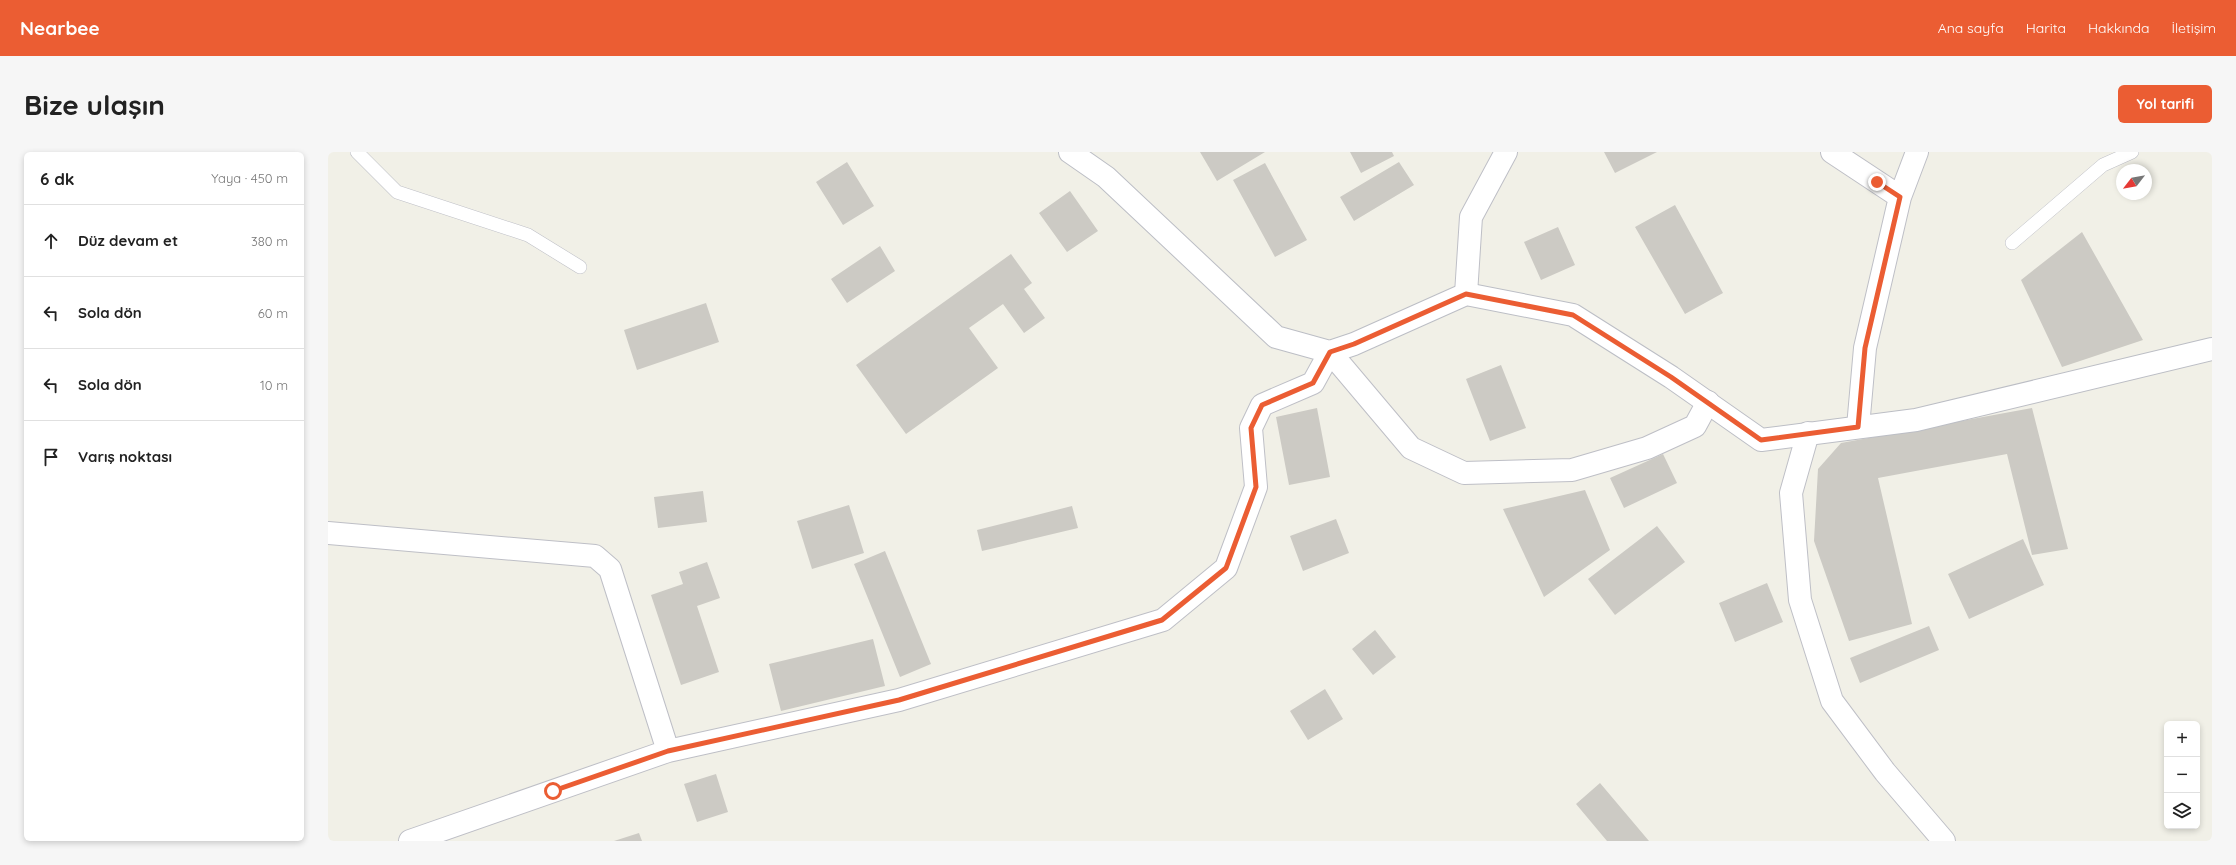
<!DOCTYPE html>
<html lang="tr">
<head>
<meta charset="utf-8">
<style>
  body { margin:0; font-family:Quicksand,sans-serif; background:#f6f6f6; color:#222 }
  .controls { position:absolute; right:12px; bottom:12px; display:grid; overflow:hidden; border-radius:6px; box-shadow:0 2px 6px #0003 }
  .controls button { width:36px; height:36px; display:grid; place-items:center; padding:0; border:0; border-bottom:1px solid #e0e0e0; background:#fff; color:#222; font:20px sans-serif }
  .compass { position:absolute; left:1788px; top:12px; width:36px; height:36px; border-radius:50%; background:#fff; box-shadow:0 2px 6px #0003; rotate:239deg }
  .stop { position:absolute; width:12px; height:12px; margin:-9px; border:3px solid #eb5d33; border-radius:50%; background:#fff }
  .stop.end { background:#eb5d33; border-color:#fff; box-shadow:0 1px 4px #0008 }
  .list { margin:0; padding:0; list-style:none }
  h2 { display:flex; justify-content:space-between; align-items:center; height:52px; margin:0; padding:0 16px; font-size:17px }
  h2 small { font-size:13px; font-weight:400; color:#767676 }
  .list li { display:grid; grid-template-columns:26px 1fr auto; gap:12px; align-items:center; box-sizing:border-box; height:72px; padding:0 16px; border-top:1px solid #e0e0e0 }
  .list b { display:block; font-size:15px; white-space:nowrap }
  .list em { font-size:13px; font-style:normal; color:#767676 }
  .icon { flex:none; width:22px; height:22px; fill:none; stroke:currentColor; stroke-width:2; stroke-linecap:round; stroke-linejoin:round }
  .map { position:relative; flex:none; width:1884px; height:689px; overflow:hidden; border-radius:6px }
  header { display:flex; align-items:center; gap:24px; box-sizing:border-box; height:56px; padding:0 20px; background:#eb5d33; color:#fff }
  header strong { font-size:19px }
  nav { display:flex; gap:22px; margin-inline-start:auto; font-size:14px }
  .intro { display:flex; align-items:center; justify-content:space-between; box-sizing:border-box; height:96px; padding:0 24px }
  h1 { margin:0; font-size:28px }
  .button { padding:10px 18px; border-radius:6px; background:#eb5d33; color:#fff; font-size:14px; font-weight:700 }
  main { display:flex; gap:24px; padding:0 24px }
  aside { flex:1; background:#fff; border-radius:6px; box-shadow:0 2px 6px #0003 }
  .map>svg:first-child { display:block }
  .building { fill:#cccac4 }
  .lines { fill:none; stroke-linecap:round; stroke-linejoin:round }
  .lane-casing { stroke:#bebfc6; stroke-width:14 }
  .street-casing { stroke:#bebfc6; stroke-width:24 }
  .secondary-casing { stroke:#bcbec5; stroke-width:24 }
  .lane { stroke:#fff; stroke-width:13 }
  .street { stroke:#fff; stroke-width:22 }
  .secondary { stroke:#fff; stroke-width:22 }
  .route { stroke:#eb5d33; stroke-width:5 }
</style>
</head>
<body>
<header>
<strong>Nearbee</strong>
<nav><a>Ana sayfa</a><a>Harita</a><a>Hakkında</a><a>İletişim</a></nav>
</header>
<div class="intro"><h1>Bize ulaşın</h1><a class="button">Yol tarifi</a></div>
<main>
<aside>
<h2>6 dk<small>Yaya · 450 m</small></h2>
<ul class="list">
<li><svg class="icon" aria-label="ahead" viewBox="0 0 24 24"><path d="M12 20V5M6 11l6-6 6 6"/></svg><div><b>Düz devam et</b></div><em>380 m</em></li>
<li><svg class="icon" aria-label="left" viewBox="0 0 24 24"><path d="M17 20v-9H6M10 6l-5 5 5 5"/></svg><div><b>Sola dön</b></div><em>60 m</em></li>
<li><svg class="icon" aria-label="left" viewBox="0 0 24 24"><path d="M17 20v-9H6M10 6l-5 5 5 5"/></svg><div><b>Sola dön</b></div><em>10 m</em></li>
<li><svg class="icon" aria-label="arrive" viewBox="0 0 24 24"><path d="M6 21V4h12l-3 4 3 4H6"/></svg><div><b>Varış noktası</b></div></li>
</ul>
</aside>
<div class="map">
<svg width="1884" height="689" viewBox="0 0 1884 689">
  <rect width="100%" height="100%" fill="#f1f0e7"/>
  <path class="building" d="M872,0H937L889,29Z
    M1022,0H1064L1066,4L1033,21Z
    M1276,0H1329L1287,21Z
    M519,10L546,54L515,73L488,30Z
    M1071,10L1086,33L1026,69L1012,45Z
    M937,11L979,88L947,105L905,28Z
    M742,39L770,79L739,100L711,61Z
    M1347,53L1395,141L1357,162L1307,75Z
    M1230,75L1247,113L1213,128L1196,90Z
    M1754,80L1815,188L1734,215L1693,128Z
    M552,94L567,119L519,151L503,127Z
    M683,102L704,131L696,137L717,166L696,181L675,152L641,176L670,216L578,282L528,213Z
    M378,151L391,190L309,218L296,178Z
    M1173,213L1198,276L1162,289L1138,227Z
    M989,256L1002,325L961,333L948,265Z
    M1704,256L1740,397L1704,403L1679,302L1550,326L1584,472L1521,489L1486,389L1490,317L1513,291Z
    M1335,302L1349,331L1296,356L1282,326Z
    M1257,338L1282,398L1216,445L1175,357Z
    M375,339L379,370L330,376L326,345Z
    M521,353L536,401L484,417L469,369Z
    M744,354L750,376L654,399L649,378Z
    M1008,367L1021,401L975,419L962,384Z
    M1329,374L1357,410L1287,463L1260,427Z
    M1695,387L1716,433L1641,467L1620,422Z
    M557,399L603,512L572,525L526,412Z
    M379,410L392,446L369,454L391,520L353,533L323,443L355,432L351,420Z
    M1439,431L1455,470L1407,490L1391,451Z
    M1601,474L1611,498L1532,531L1522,506Z
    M1047,478L1068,505L1045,523L1024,497Z
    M545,487L557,534L453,559L441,512Z
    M997,537L1015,567L980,588L962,559Z
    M388,622L400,660L369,670L356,632Z
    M1272,631L1321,689H1279L1248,652Z
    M311,681L314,689H286Z"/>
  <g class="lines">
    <defs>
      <path id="lane" d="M29,0L69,40L200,83L252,115
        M1684,91L1775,13L1804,0"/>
      <path id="street" d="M1504,0L1572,45
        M1138,142L1143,65L1178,0
        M1530,275L1537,196L1572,45L1589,0
        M1480,281L1463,341L1472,448L1504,549L1557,620L1616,689
        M0,381L267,404L282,417L340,599
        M82,689L340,599L571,548L835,468L898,416L928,335L923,276L934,253L985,231L1002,200L1083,296L1136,321L1244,318L1319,296L1367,274L1380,250"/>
      <path id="secondary" d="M742,0L778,25L948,185L1002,200L1026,192L1138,142L1245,163L1343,225L1433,288L1588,268L1884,197"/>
    </defs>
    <use href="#lane" class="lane-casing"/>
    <use href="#street" class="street-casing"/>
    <use href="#secondary" class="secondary-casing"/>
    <use href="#lane" class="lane"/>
    <use href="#street" class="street"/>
    <use href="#secondary" class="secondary"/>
  </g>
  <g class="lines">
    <path class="route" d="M225,639L340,599L571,548L834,468L898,416L928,335L923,276L934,253L985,231L1002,200L1026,192L1138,142L1245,163L1343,225L1433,288L1530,275L1537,196L1572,45L1549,30"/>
  </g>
</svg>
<div class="controls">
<button>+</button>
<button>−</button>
<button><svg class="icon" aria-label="layers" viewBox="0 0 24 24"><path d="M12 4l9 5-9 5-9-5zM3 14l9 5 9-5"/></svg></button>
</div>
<svg class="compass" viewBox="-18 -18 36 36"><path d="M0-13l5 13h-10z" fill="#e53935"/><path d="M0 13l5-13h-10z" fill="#767676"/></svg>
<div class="stop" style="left:225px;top:639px"></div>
<div class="stop end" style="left:1549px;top:30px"></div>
</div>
</main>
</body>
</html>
